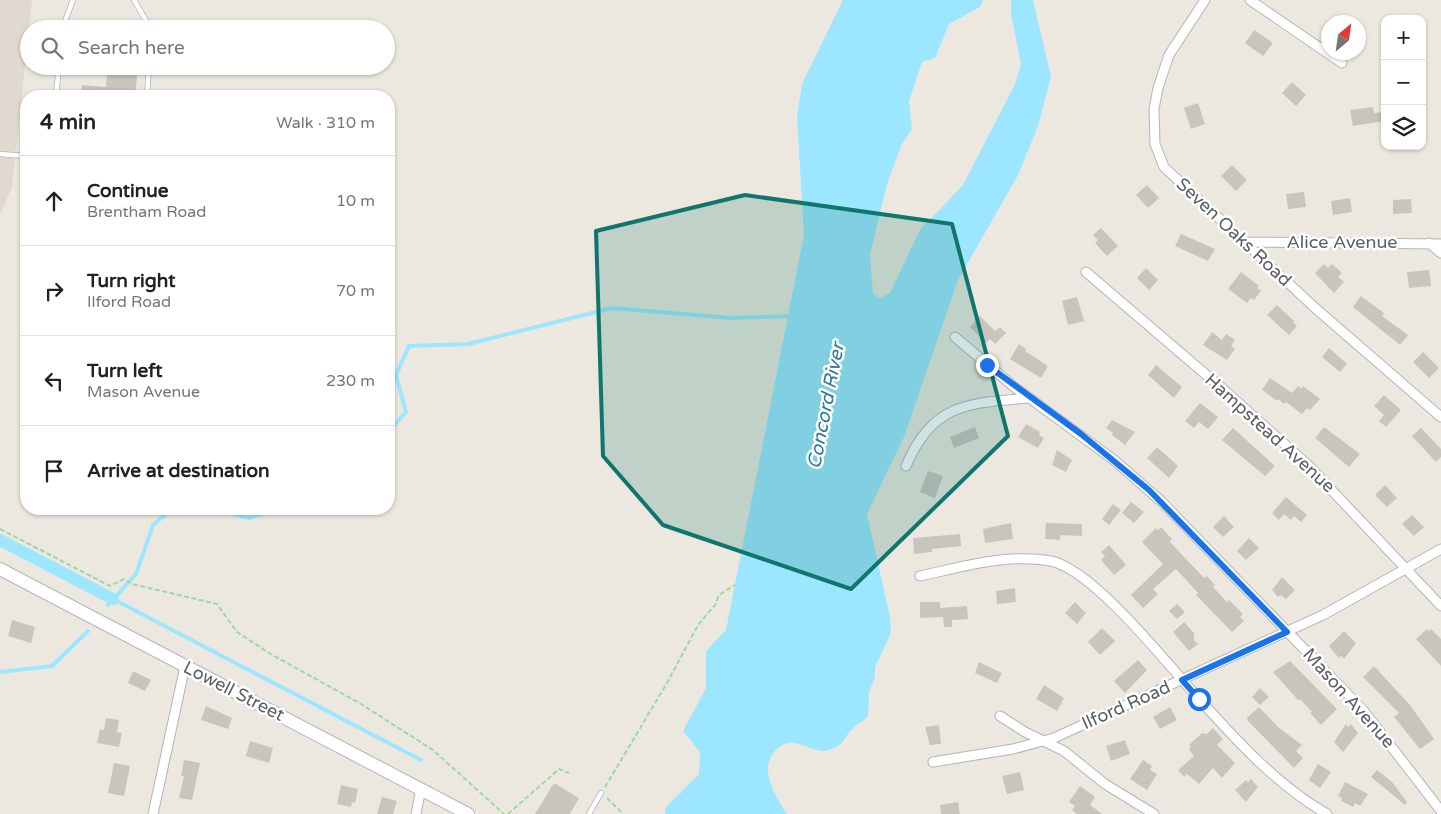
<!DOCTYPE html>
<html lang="en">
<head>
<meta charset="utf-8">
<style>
  body { margin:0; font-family:"Varela Round",sans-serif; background:#f2f2f2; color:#222 }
  .controls { position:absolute; right:15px; top:15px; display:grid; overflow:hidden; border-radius:10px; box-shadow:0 1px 4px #0004 }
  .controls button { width:45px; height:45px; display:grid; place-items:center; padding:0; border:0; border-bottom:1px solid #e0e0e0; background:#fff; color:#222; font:25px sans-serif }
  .compass { position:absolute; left:1321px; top:15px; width:45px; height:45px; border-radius:50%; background:#fff; box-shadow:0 1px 4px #0004; rotate:29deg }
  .stop { position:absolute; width:15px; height:15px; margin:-11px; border:4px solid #1a73e8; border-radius:50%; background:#fff }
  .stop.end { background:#1a73e8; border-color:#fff; box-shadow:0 1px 5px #0008 }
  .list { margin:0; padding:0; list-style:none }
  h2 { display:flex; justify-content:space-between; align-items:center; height:65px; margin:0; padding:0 20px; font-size:21px }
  h2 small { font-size:16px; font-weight:400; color:#767676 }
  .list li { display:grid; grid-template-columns:32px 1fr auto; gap:15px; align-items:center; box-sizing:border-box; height:90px; padding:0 20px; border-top:1px solid #e0e0e0 }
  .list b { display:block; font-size:19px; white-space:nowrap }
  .list p { margin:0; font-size:16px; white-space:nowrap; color:#767676 }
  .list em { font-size:16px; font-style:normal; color:#767676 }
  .icon { flex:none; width:28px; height:28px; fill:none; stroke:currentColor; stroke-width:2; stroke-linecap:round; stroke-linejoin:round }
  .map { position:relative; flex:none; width:1441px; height:814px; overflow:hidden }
  .search { position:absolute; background:#fff; box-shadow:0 1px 4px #0004; left:20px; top:20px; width:375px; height:55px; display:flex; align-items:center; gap:12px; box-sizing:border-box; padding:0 18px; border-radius:28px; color:#767676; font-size:19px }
  .panel { position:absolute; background:#fff; box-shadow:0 1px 4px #0004; left:20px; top:90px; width:375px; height:425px; border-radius:20px }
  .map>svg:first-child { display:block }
  .education { fill:#dfd9d0 }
  .water { fill:#9de6ff }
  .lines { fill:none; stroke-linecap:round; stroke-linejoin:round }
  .stream { stroke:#9de6ff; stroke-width:4 }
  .canal { stroke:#9de6ff; stroke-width:12 }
  .building { fill:#cac4be }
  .lane-casing { stroke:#b1b5b9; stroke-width:6 }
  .street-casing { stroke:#b1b5b9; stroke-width:11 }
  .secondary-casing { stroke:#b1b7bc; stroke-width:14 }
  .path { stroke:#9bdaa0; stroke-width:2; stroke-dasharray:5 2.5; stroke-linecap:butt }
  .lane { stroke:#fff; stroke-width:4.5 }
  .street { stroke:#fff; stroke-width:9 }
  .secondary { stroke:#fff; stroke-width:12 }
  .route { stroke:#1a73e8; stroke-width:6 }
  .marked { fill:#0f766e; fill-opacity:0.2; stroke:#0f766e; stroke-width:4; stroke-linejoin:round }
  .labels { text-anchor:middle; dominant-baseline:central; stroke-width:5; stroke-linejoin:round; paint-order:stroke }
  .street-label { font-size:18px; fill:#585e62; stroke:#fff }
  .water-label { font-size:19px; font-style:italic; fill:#2e789c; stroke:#fff }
</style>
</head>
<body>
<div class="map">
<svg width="1441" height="814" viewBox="0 0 1441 814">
  <rect width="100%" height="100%" fill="#ede8df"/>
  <path class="education" d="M0,0H32L12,187L0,214Z"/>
  <path class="water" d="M843,0H983L980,7L949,24L935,58L922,62L909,101L912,129L901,146L887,184L870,255L873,294L880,298L890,293L920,230L963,185L1015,84L1021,64L1011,14V0H1033L1051,77L1038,126L1018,175L958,280L904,437L867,514L890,617L891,633L875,667V677L869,692L868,716C864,721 858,723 853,728C843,737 847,744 829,750C816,754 805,743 792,743C785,742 780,746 775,751C758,769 776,797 787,814H665L666,807L699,774L700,752L683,731L706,688V651L726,630L804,235L797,117L802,84Z"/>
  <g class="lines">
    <path class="stream" d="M389,431L406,412L396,375L409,346L468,344L612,308L730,318L793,316
      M214,509L249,518L277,509
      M113,599L421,760
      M108,605L136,574L153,525L172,509
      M0,672L52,666L88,631"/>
    <path class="canal" d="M0,540L113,599"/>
  </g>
  <path class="building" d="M1254,30L1273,43L1263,56L1245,43Z
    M108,66H138L135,96H81L82,85L106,87Z
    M1292,82L1306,95L1296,106L1282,93Z
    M1198,103L1205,124L1191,129L1184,108Z
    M1373,107L1374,113L1385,112V121L1353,126L1350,110Z
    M1232,165L1247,180L1236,191L1221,176Z
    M1147,185L1159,198L1148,208L1136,195Z
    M1304,192L1306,207L1288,209L1286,194Z
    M1350,198L1352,212L1333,215L1331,201Z
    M1411,199L1412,213L1393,214V200Z
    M1101,228L1118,246L1107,256L1095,243L1098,240L1093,235Z
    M1181,234L1215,249L1208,261L1175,246Z
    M1324,264L1328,268L1332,264L1342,273L1338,277L1344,282L1334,293L1315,273Z
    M1146,268L1158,280L1149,290L1137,278Z
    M1429,270L1431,286L1409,288L1407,272Z
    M1241,272L1259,286L1257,288L1261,291L1254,300L1251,298L1247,303L1228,289Z
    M1361,296L1384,313L1382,316L1408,335L1400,345L1353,307Z
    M1077,297L1084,321L1068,325L1062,301Z
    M1277,305L1294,321L1293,322L1297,326L1289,335L1267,315Z
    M980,316L995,331L1000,327L1006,333L995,344L990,339L986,343L970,327Z
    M1212,332L1222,340L1226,334L1235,340L1231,346L1235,349L1227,360L1203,345Z
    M1019,344L1026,349L1025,351L1048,366L1041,378L1010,359Z
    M1329,348L1347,364L1340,372L1322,357Z
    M1423,352L1439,368L1429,378L1413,362Z
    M1156,365L1182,387L1174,398L1148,375Z
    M1270,378L1292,393L1298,386L1302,389L1303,386L1320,399L1310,410L1307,408L1302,414L1286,402L1284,404L1278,399L1277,401L1262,390Z
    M1384,395L1401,410L1386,427L1379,421L1384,415L1374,406Z
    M1200,403L1218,417L1208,429L1199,422L1194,428L1185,421Z
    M1112,420L1135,432L1125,445L1112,435L1113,433L1106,428Z
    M1026,424L1040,432L1039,435L1044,438L1038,448L1018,437Z
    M975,427L979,438L954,448L950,437Z
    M1324,427L1360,454L1349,467L1315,438Z
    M1233,428L1275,466L1265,476L1222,440Z
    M1421,428L1441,449V457L1436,462L1412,436Z
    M1157,447L1178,466L1169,478L1147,458Z
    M1057,450L1072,460L1066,472L1052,465Z
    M928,471L943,476L935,498L920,492Z
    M1385,485L1397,498L1387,507L1375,495Z
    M1286,497L1307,515L1301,522L1294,516L1291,520L1284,514L1279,520L1272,513Z
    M1131,502L1144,512L1134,523L1122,513Z
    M1113,504L1121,510L1109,525L1102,519Z
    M1412,515L1424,527L1414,536L1402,524Z
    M1224,516L1234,527L1223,537L1213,527Z
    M1011,523L1013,539L985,543L983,529Z
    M1046,523L1082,524V536L1060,535V540L1045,539Z
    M1161,527L1172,539L1170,542L1204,578L1207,576L1215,585L1213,587L1227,602L1229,600L1243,614L1240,617L1244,621L1232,632L1196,595L1198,593L1176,569L1153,589L1158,594L1143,608L1131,595L1163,564L1142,542L1156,528L1158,530Z
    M960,534L961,546L932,549V552L914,554L913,538Z
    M1249,538L1259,548L1246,560L1237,551Z
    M1109,545L1126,565L1114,575L1101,560L1105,556L1101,552Z
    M1282,577L1295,590L1286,599L1281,595L1278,597L1272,590Z
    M1015,588L1016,602L997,604L996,591Z
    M920,602H940V608L967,606L968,619L952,620V627H944L943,617L920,618Z
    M1075,602L1086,613L1077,624L1065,613Z
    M1177,604L1185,612L1177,619L1169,611Z
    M12,620L35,627L31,643L8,636Z
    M1184,622L1194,633V640L1198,644L1189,651L1173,632Z
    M1102,628L1115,641L1100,655L1088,642Z
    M1427,629L1429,631L1431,629L1441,639V666L1416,639Z
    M1344,631L1356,643L1344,659L1341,656L1339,658L1329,646Z
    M1138,660L1147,670L1125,693L1114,681Z
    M1290,661L1337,709L1321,725L1310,713L1312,712L1300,699L1298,700L1273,672Z
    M979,662L1002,673L997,683L975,673Z
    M1374,666L1410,705L1434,739L1420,749L1394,717L1399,713L1363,677Z
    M133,671L151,680L145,691L128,683Z
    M1044,685L1064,698L1057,711L1036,699Z
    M1260,688L1269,697L1260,705L1252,697Z
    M206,706L232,718L228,729L201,720Z
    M1170,707L1177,720L1160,729L1153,717Z
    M1259,707L1278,727L1302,745L1296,751L1303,758L1294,768L1248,721L1247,718Z
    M106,718L119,720L117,732L122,733L119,747L97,743L100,729L104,730Z
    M1346,724L1348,727L1351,724L1358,733L1343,752L1334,742Z
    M939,725L941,744L930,745L925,727Z
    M1213,728L1223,739L1217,745L1235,763L1222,778L1213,768L1199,784L1187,774L1184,777L1178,770L1194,756L1189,749L1191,747L1189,745L1202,733L1207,734Z
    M1125,740L1130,754L1111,761L1106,746Z
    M250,741L273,748L269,763L246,756Z
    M184,760L200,763L192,800L179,798L184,776H181Z
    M1143,760L1152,766L1150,770L1157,774L1147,790L1130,779Z
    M114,763L130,766L124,796L108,793Z
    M1318,764L1331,772L1320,788L1309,780Z
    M1377,770L1392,782L1407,802L1405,805L1371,777Z
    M1020,772L1024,790L1007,794L1002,776Z
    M1251,779L1258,787L1246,802L1235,790L1246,780L1248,782Z
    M1345,782L1368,794L1360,806L1355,803L1353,807L1341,801L1342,798L1338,796Z
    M554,783L579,798L570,814H535Z
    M341,785L358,789L355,803L352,802L351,807L337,804Z
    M1080,786L1095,797L1090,805L1102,814H1077L1072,810L1075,806L1069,802Z
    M382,797L397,801L393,814H377Z
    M958,802L960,814H941L940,805Z"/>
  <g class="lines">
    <defs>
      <path id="lane" d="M134,0L151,29
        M62,29L73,0
        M56,96L59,66
        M147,96L149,66
        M0,154L26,156
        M589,814L601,793"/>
      <path id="street" d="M1205,0L1169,55L1158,88L1154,109L1155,144L1164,167L1314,307L1441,417
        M1250,0L1342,63
        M1244,242L1441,244
        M1429,243L1441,253
        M1086,272L1224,390L1307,464L1441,606
        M955,337L1013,386L1114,460L1162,502L1363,710L1441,811
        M906,466C933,403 968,403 1030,398
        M920,576C962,567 1007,553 1051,561C1094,570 1169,666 1200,700C1237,741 1278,786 1327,814
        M1000,716L1025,732L1064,751L1105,784L1154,814
        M933,762L1013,749L1054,738L1323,615L1441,549
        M153,814L185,666
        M416,814L421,788"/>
      <path id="secondary" d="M0,569L468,814"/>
    </defs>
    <use href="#lane" class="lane-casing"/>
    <use href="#street" class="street-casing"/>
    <use href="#secondary" class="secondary-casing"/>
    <path class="path" d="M0,529L110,586L124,579L132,584L217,604L237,632L269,653L361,704L433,750L504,814
      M605,787L667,683L698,625L715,605L719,595L735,585
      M607,798L623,814
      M508,814L559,769L569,773"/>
    <use href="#lane" class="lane"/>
    <use href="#street" class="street"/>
    <use href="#secondary" class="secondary"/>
  </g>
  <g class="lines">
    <path class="route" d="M987,365L1081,434L1149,490L1287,632L1182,680L1199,699"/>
  </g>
  <path class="marked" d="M745,195L952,224L1008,436L851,589L663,525L603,456L596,231Z"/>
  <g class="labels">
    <g class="street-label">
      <text transform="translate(1234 232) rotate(43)">Seven Oaks Road</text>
      <text x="1342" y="242">Alice Avenue</text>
      <text transform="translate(1270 433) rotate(42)">Hampstead Avenue</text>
      <text transform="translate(234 691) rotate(27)">Lowell Street</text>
      <text transform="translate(1349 698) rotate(48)">Mason Avenue</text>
      <text transform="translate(1126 705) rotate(-24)">Ilford Road</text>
    </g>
    <g class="water-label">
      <text transform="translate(826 406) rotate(-79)">Concord River</text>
    </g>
  </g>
</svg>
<div class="controls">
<button>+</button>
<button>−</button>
<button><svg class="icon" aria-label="layers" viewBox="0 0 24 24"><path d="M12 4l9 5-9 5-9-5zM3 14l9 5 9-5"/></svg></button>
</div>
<svg class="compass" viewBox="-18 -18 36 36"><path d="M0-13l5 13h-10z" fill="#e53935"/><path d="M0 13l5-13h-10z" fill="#767676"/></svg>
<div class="stop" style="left:1199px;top:699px"></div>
<div class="stop end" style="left:987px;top:365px"></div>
<div class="search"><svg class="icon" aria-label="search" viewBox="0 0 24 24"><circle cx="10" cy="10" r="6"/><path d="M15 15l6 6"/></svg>Search here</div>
<section class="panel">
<h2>4 min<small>Walk · 310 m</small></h2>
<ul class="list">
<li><svg class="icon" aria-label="ahead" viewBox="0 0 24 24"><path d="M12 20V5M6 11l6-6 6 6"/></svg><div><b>Continue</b><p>Brentham Road</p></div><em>10 m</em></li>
<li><svg class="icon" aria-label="right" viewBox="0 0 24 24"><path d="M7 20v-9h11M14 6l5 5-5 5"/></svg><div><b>Turn right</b><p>Ilford Road</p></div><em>70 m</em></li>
<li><svg class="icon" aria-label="left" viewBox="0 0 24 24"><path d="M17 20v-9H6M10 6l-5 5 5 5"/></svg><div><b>Turn left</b><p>Mason Avenue</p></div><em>230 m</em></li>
<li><svg class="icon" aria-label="arrive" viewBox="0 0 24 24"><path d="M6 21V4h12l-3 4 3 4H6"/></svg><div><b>Arrive at destination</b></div></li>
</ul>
</section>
</div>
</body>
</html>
